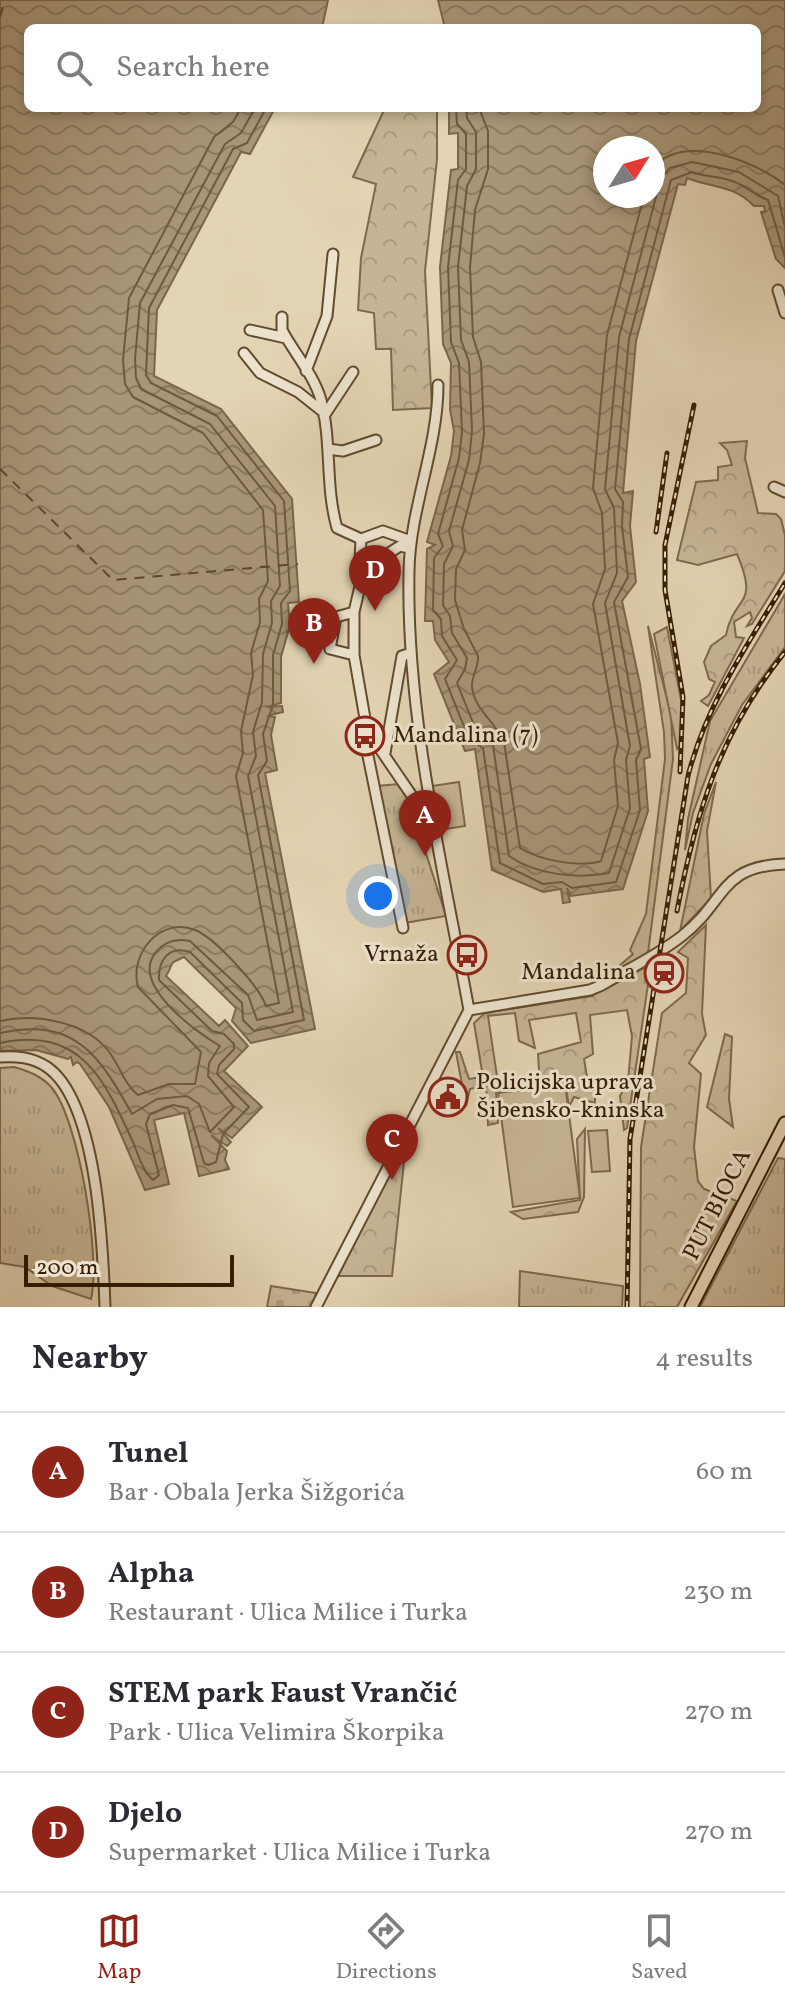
<!DOCTYPE html>
<html lang="en">
<head>
<meta charset="utf-8">
<style>
  body { margin:0; font-family:Vollkorn,serif; background:#f2f2f3; color:#2b2b33 }
  .compass { position:absolute; left:593px; top:136px; width:72px; height:72px; border-radius:50%; background:#fff; box-shadow:0 4px 12px #0003; rotate:53deg }
  .scale { position:absolute; left:24px; bottom:20px; width:210px; box-sizing:border-box; padding-left:8px; border:4px solid #361d04; border-top:0; font-size:22px; line-height:28px; white-space:nowrap; color:#361d04; -webkit-text-stroke:6px #ede3ce; paint-order:stroke }
  .you { position:absolute; left:378px; top:896px; width:28px; height:28px; margin:-20px; border:6px solid #fff; border-radius:50%; background:#1a73e8; box-shadow:0 0 0 12px #1a73e833 }
  .badge { display:grid; place-items:center; width:52px; height:52px; border-radius:50%; background:#8f2418; color:#fff; font-size:26px; font-weight:700 }
  .pin { position:absolute; translate:-50% -66px; filter:drop-shadow(0 2px 4px #0008) }
  .pin::after { content:''; position:absolute; top:42px; width:28px; height:24px; background:inherit; clip-path:polygon(0 0,100% 0,50% 100%) }
  .list { margin:0; padding:0; list-style:none }
  h2 { display:flex; justify-content:space-between; align-items:center; height:104px; margin:0; padding:0 32px; font-size:34px }
  h2 small { font-size:26px; font-weight:400; color:#7c7c81 }
  .list li { display:grid; grid-template-columns:52px 1fr auto; gap:24px; align-items:center; box-sizing:border-box; height:120px; padding:0 32px; border-top:2px solid #e1e1e2 }
  .list b { display:block; font-size:30px; white-space:nowrap }
  .list p { margin:0; font-size:26px; white-space:nowrap; color:#7c7c81 }
  .list em { font-size:26px; font-style:normal; color:#7c7c81 }
  .icon { flex:none; width:44px; height:44px; fill:none; stroke:currentColor; stroke-width:2; stroke-linecap:round; stroke-linejoin:round }
  .map { position:relative; flex:none; width:785px; height:1307px; overflow:hidden }
  .search { position:absolute; background:#fff; box-shadow:0 4px 12px #0003; left:24px; right:24px; top:24px; height:88px; display:flex; align-items:center; gap:20px; box-sizing:border-box; padding:0 28px; border-radius:12px; color:#7c7c81; font-size:30px }
  .sheet { height:584px; background:#fff }
  nav { display:flex; justify-content:space-around; align-items:center; box-sizing:border-box; height:112px; border-top:2px solid #e1e1e2; background:#fff; font-size:22px; color:#7c7c81 }
  nav a { display:grid; justify-items:center; gap:4px }
  nav .on { color:#8f2418 }
  .map>svg:first-child { display:block }
  .grass { fill:url(#grass-tufts); stroke:#7e694c; stroke-width:2 }
  .forest { fill:url(#forest-crowns); stroke:#7e694c; stroke-width:2 }
  .cemetery { fill:url(#cemetery-stones); stroke:#7e694c; stroke-width:2 }
  .garden { fill:#c6b595; stroke:#7e694c; stroke-width:2 }
  .water { fill:url(#water-waves); stroke:#7a664a; stroke-width:2; fill-rule:evenodd }
  .lines { fill:none; stroke-linecap:round; stroke-linejoin:round }
  .shore { stroke:#6f5a3e; stroke-width:2 }
  .ferry { stroke:#5e472d; stroke-width:2; stroke-dasharray:10 8; stroke-linecap:butt }
  .minor-casing { stroke:#614b30; stroke-width:13 }
  .major-casing { stroke:#361d04; stroke-width:15 }
  .minor { stroke:#ede3ce; stroke-width:9 }
  .major { stroke:#e3d4b3; stroke-width:11 }
  .rail-casing { stroke:#361d04; stroke-width:5 }
  .rail { stroke:#ede3ce; stroke-width:2; stroke-dasharray:6; stroke-linecap:butt }
  .labels { text-anchor:middle; dominant-baseline:central; stroke-width:6; stroke-linejoin:round; paint-order:stroke }
  .poi-label { font-size:24px; fill:#361d04; stroke:#ede3ce; text-anchor:start }
  .street-label { font-size:24px; fill:#361d04; stroke:#ede3ce }
</style>
</head>
<body>
<div class="map">
<svg width="785" height="1307" viewBox="0 0 785 1307">
  <defs>
    <pattern id="grass-tufts" width="24" height="20" patternUnits="userSpaceOnUse" patternTransform="scale(2)"><rect width="24" height="20" fill="#c6b595"/><path d="M3 7l-1-3M5 7V3M7 7l1-3M15 17l-1-3M17 17v-4M19 17l1-3" fill="none" stroke="#ab9b7f"/></pattern>
    <pattern id="forest-crowns" width="20" height="18" patternUnits="userSpaceOnUse" patternTransform="scale(2)"><rect width="20" height="18" fill="#c6b595"/><path d="M2 6a3 3 0 1 1 6 0M12 15a3 3 0 1 1 6 0" fill="none" stroke="#ab9b7f"/></pattern>
    <pattern id="cemetery-stones" width="16" height="16" patternUnits="userSpaceOnUse" patternTransform="scale(2)"><rect width="16" height="16" fill="#c6b595"/><path d="M2 7V4a2 2 0 0 1 4 0v3zM10 15v-3a2 2 0 0 1 4 0v3z" fill="#ab9b7f"/></pattern>
    <pattern id="water-waves" width="16" height="10" patternUnits="userSpaceOnUse" patternTransform="scale(2)"><rect width="16" height="10" fill="#a89678"/><path d="M0 5q4-4 8 0t8 0" fill="none" stroke="#8a7a60"/></pattern>
  </defs>
  <rect width="100%" height="100%" fill="#e3d4b3"/>
  <filter id="stains"><feTurbulence type="fractalNoise" baseFrequency=".0025" numOctaves="4"/><feColorMatrix values="0 0 0 0 .2 0 0 0 0 .09 0 0 0 0 .02 0 0 0 .5 -.17"/></filter>
  <radialGradient id="worn" r=".72"><stop offset=".6" stop-color="#630" stop-opacity="0"/><stop offset="1" stop-color="#630" stop-opacity=".3"/></radialGradient>
  <path class="grass" d="M785,594V647L742,705L711,764L693,813L685,850L688,819L710,721Z
    M648,626L671,714L673,759L648,953L616,974L613,971L633,954L630,950L646,914L665,759L664,732Z
    M399,784L420,815L424,847L446,916L404,923L377,786Z
    M14,1067C28,1071 42,1076 52,1088C79,1121 101,1258 91,1299L52,1286L25,1267L0,1263V1068Z
    M778,1158L785,1159V1307H700Z
    M520,1271L623,1286L622,1307H519Z"/>
  <path class="forest" d="M385,108H437V159L425,271L432,408L393,410L391,349H376L374,313L358,310L361,258L376,184L353,177Z
    M747,441L745,458L758,513L776,514L781,519L785,535V571L752,624L747,626L752,618L750,612L734,622L736,637L744,638L708,706L701,701L709,695L715,682L709,679L704,662L711,646L726,635C734,594 760,608 737,554L698,565L677,560L696,482L718,480V467L732,465L727,450L720,443Z
    M667,627L682,705L681,744L677,749L654,634Z
    M716,782L707,831L711,898L680,931L704,814Z
    M706,925L702,1014L706,1035L689,1063L701,1074L694,1147L698,1181L704,1189L737,1201L677,1307H640L641,1147L662,1013L686,993L688,958L678,952Z
    M651,964L627,1128L624,1130L620,1096L628,1081L632,1036L627,1010L590,1015L593,1054L584,1059L587,1077L595,1080V1103L574,1097L569,1107L565,1083L540,1086L538,1054L581,1042L576,1013L529,1020L535,1048L519,1041L515,1013L488,1016L498,1083L526,1080L525,1088L496,1091L498,1123L488,1125L486,1085L470,1089L466,1106L456,1052H460L469,1079L483,1077L474,1023L485,1013L592,996Z
    M725,1034L732,1037L729,1099L733,1127L707,1107Z
    M585,1129L584,1197L578,1212L523,1219L511,1212L580,1200L577,1139Z
    M406,1143L392,1276H333L401,1148Z"/>
  <path class="cemetery" d="M271,1286L316,1293L312,1307H267Z"/>
  <path class="garden" d="M459,782L465,826L439,830L432,786Z
    M565,1084L580,1198L513,1207L498,1093Z
    M607,1130L610,1171L592,1172L588,1131Z"/>
  <path class="water" d="M0,0H328L322,28H28V108H275L250,154L241,152L157,310L154,376L221,409L292,499L299,602L288,603L290,625L281,657V703L266,707L282,706L283,712L267,716L275,717L271,735L277,770L265,773L315,1029L251,1043L232,1021L236,1008L184,957C166,965 175,962 166,976L219,1026L225,1020L248,1046L224,1071L262,1107L232,1138L218,1128L231,1142L227,1146L211,1135L227,1151L225,1160L229,1169L199,1176L184,1113L154,1120L169,1184L145,1190L109,1107L80,1064L77,1062L73,1065L71,1057L68,1059L36,1050L0,1051Z
    M438,0H785V268L776,259L761,212L765,211L764,206H754C734,185 712,188 687,178L685,185L678,184L636,341L623,493L633,491L630,526L636,582L622,601L640,684L650,757L644,759L648,811L623,889L571,896L567,888L570,902L563,903L561,889L543,892L492,870L475,749L465,751L434,674L449,662L435,640L433,621H425L427,549L435,545L427,542L451,456L454,431L450,409L451,363L443,344L440,267L451,170L458,169V133L449,134V108H757V28H445ZM605,148H653V196H605Z"/>
  <g class="lines">
    <path class="shore" d="M456,108L457,124L466,134V169L458,180L448,267L451,342L459,363L462,432L459,458L438,534L443,546L434,558L433,610L441,619L442,636L457,660L445,679L469,739L483,748L500,863L543,884L562,882L572,888L616,882L640,810L636,760L641,749L614,602L628,577L622,526L623,502L615,489L629,339L671,180L692,172C706,177 719,176 732,181C746,185 755,196 768,200L785,257
      M466,108L467,118L476,132V169L467,186L458,267L461,340L469,362L472,431L469,460L449,531L453,546L444,564L443,605L450,616L452,633L467,658L465,669L457,683L476,730L493,745L509,856C536,875 577,879 609,873L630,808L626,760L630,746L605,603L617,573L614,508L605,489L619,337L661,178L670,168L692,162L739,172L778,196L785,227
      M479,108L488,131V169L475,210L470,267L473,337L481,362L484,434L480,463L462,530L465,550L456,569L455,600L464,629L478,656C479,667 471,677 472,687C475,711 496,722 504,742L520,848C539,860 579,868 601,861L618,806L614,760L618,743L593,604L605,569L602,513L593,488L607,335L644,196
      M653,168C683,132 755,161 785,185
      M0,1021C36,1013 88,1022 110,1053C120,1067 125,1085 138,1095L169,1084H195L201,1052L138,987C129,954 160,916 195,930C215,938 259,986 266,1006L279,1003L236,776L243,753L241,731L253,675L251,653L260,622L259,599L268,581L263,510L203,433L133,397L125,384L123,360L129,298L214,137L233,122L241,108
      M0,1033C76,1016 100,1057 132,1114L157,1099L187,1096L199,1104L210,1132L234,1107L208,1076L209,1063L220,1046C196,1032 129,984 156,952C165,941 176,938 190,941L248,995L257,1020L293,1012L248,776L256,756L253,732L262,702L263,654L272,623L271,601L280,586L275,506L210,424L141,389L136,378L135,359L140,303L225,144L241,133L255,108
      M0,1043C81,1026 104,1079 133,1142C138,1154 143,1172 153,1180L159,1175L146,1124L150,1114L173,1105L188,1108L204,1163L208,1165L216,1162L223,1134L249,1107L217,1074L219,1065L234,1049V1044L224,1034L212,1031L159,980C158,960 169,945 190,952L242,1003L243,1020L254,1031L304,1020L258,775L267,761L263,734L273,705V655L282,624L281,603L290,591L284,501L217,416L151,383L146,375L149,308L233,149L247,143L266,108"/>
    <path class="ferry" d="M0,17L5,0
      M0,469L113,580L298,564"/>
    <defs>
      <path id="minor" d="M778,290L785,313
        M282,317V330C294,353 314,375 321,400C332,442 325,486 337,528L361,539L383,531L411,541
        M250,330L286,338
        M244,353L260,373L298,392L322,411
        M306,371L327,316L333,254
        M438,385C438,448 410,508 409,571C406,718 443,866 469,1010
        M324,416L353,372
        M328,449L343,451L376,440
        M774,487L785,492
        M364,569L400,546L409,548
        M354,612L336,617L330,649L354,655L367,730L434,828
        M354,655V612L364,569L360,562L361,539
        M367,730L368,756L403,928
        M385,753L402,656L411,653
        M469,1010L590,990L602,985C628,969 658,955 682,936C726,902 719,866 785,864
        M0,1057C17,1056 32,1057 47,1067C98,1102 103,1249 105,1307
        M316,1307L469,1010"/>
      <path id="major" d="M691,1307L785,1123"/>
    </defs>
    <use href="#minor" class="minor-casing"/>
    <use href="#major" class="major-casing"/>
    <use href="#minor" class="minor"/>
    <use href="#major" class="major"/>
    <defs>
      <path id="rail" d="M656,532L667,453
        M680,772L683,697L665,590V545L694,405
        M677,911C696,812 720,732 785,652
        M627,1307L630,1139L688,776C706,705 747,645 785,583"/>
    </defs>
    <use href="#rail" class="rail-casing"/>
    <use href="#rail" class="rail"/>
  </g>
  <defs>
    <symbol id="bus-ring" viewBox="-11 -11 22 22"><circle r="9.5" fill="#ede3ce" stroke="#8f2418" stroke-width="1.5"/><path d="M-5-6H5V4H4V6H2V4H-2V6H-4V4H-5ZM-3.5-4V0h7V-4ZM-3.5 1.2v1.5H-2V1.2ZM2 1.2v1.5H3.5V1.2Z" fill="#8f2418"/></symbol>
    <symbol id="station-ring" viewBox="-11 -11 22 22"><circle r="9.5" fill="#ede3ce" stroke="#8f2418" stroke-width="1.5"/><path d="M-3-6H3Q5-6 5-4V2Q5 4 3 4L4.5 6H3L1.5 4h-3L-3 6H-4.5L-3 4Q-5 4-5 2V-4Q-5-6-3-6ZM-3.5-4v3h7v-3ZM-3.5 1v1.5H-2V1ZM2 1v1.5H3.5V1Z" fill="#8f2418"/></symbol>
    <symbol id="civic-ring" viewBox="-11 -11 22 22"><circle r="9.5" fill="#ede3ce" stroke="#8f2418" stroke-width="1.5"/><path d="M-.6-6.5H3V-4.5H.6V-3L4-1V1h2V6H-6V1h2V-1L-.6-3ZM-1.2 2.5V6h2.4V2.5Z" fill="#8f2418"/></symbol>
  </defs>
  <g fill-rule="evenodd">
    <use href="#bus-ring" x="343" y="714" width="44" height="44"/>
    <use href="#bus-ring" x="445" y="933" width="44" height="44"/>
    <use href="#station-ring" x="642" y="951" width="44" height="44"/>
    <use href="#civic-ring" x="426" y="1075" width="44" height="44"/>
  </g>
  <g class="labels">
    <g class="poi-label">
      <text x="393" y="736">Mandalina (7)</text>
      <text x="439" y="955" text-anchor="end">Vrnaža</text>
      <text x="636" y="973" text-anchor="end">Mandalina</text>
      <text x="476" y="1083">Policijska uprava<tspan x="476" dy="28">Šibensko-kninska</tspan></text>
    </g>
    <g class="street-label">
      <text transform="translate(718 1205) rotate(-63)">PUT BIOCA</text>
    </g>
  </g>
  <rect width="100%" height="100%" filter="url(#stains)"/>
  <rect width="100%" height="100%" fill="url(#worn)"/>
</svg>
<svg class="compass" viewBox="-18 -18 36 36"><path d="M0-13l5 13h-10z" fill="#e53935"/><path d="M0 13l5-13h-10z" fill="#7c7c81"/></svg>
<div class="scale">200 m</div>
<div class="you"></div>
<div class="pin badge" style="left:425px;top:856px">A</div>
<div class="pin badge" style="left:314px;top:664px">B</div>
<div class="pin badge" style="left:392px;top:1180px">C</div>
<div class="pin badge" style="left:375px;top:611px">D</div>
<div class="search"><svg class="icon" aria-label="search" viewBox="0 0 24 24"><circle cx="10" cy="10" r="6"/><path d="M15 15l6 6"/></svg>Search here</div>
</div>
<section class="sheet">
<h2>Nearby<small>4 results</small></h2>
<ul class="list">
<li><span class="badge">A</span><div><b>Tunel</b><p>Bar · Obala Jerka Šižgorića</p></div><em>60 m</em></li>
<li><span class="badge">B</span><div><b>Alpha</b><p>Restaurant · Ulica Milice i Turka</p></div><em>230 m</em></li>
<li><span class="badge">C</span><div><b>STEM park Faust Vrančić</b><p>Park · Ulica Velimira Škorpika</p></div><em>270 m</em></li>
<li><span class="badge">D</span><div><b>Djelo</b><p>Supermarket · Ulica Milice i Turka</p></div><em>270 m</em></li>
</ul>
</section>
<nav>
<a class="on"><svg class="icon" aria-label="map" viewBox="0 0 24 24"><path d="M3 6l6-2 6 2 6-2v14l-6 2-6-2-6 2zM9 4v14M15 6v14"/></svg>Map</a>
<a><svg class="icon" aria-label="directions" viewBox="0 0 24 24"><path d="M12 3l9 9-9 9-9-9zM9 14v-3h6M13 9l2 2-2 2"/></svg>Directions</a>
<a><svg class="icon" aria-label="saved" viewBox="0 0 24 24"><path d="M7 4h10v16l-5-4-5 4z"/></svg>Saved</a>
</nav>
</body>
</html>
